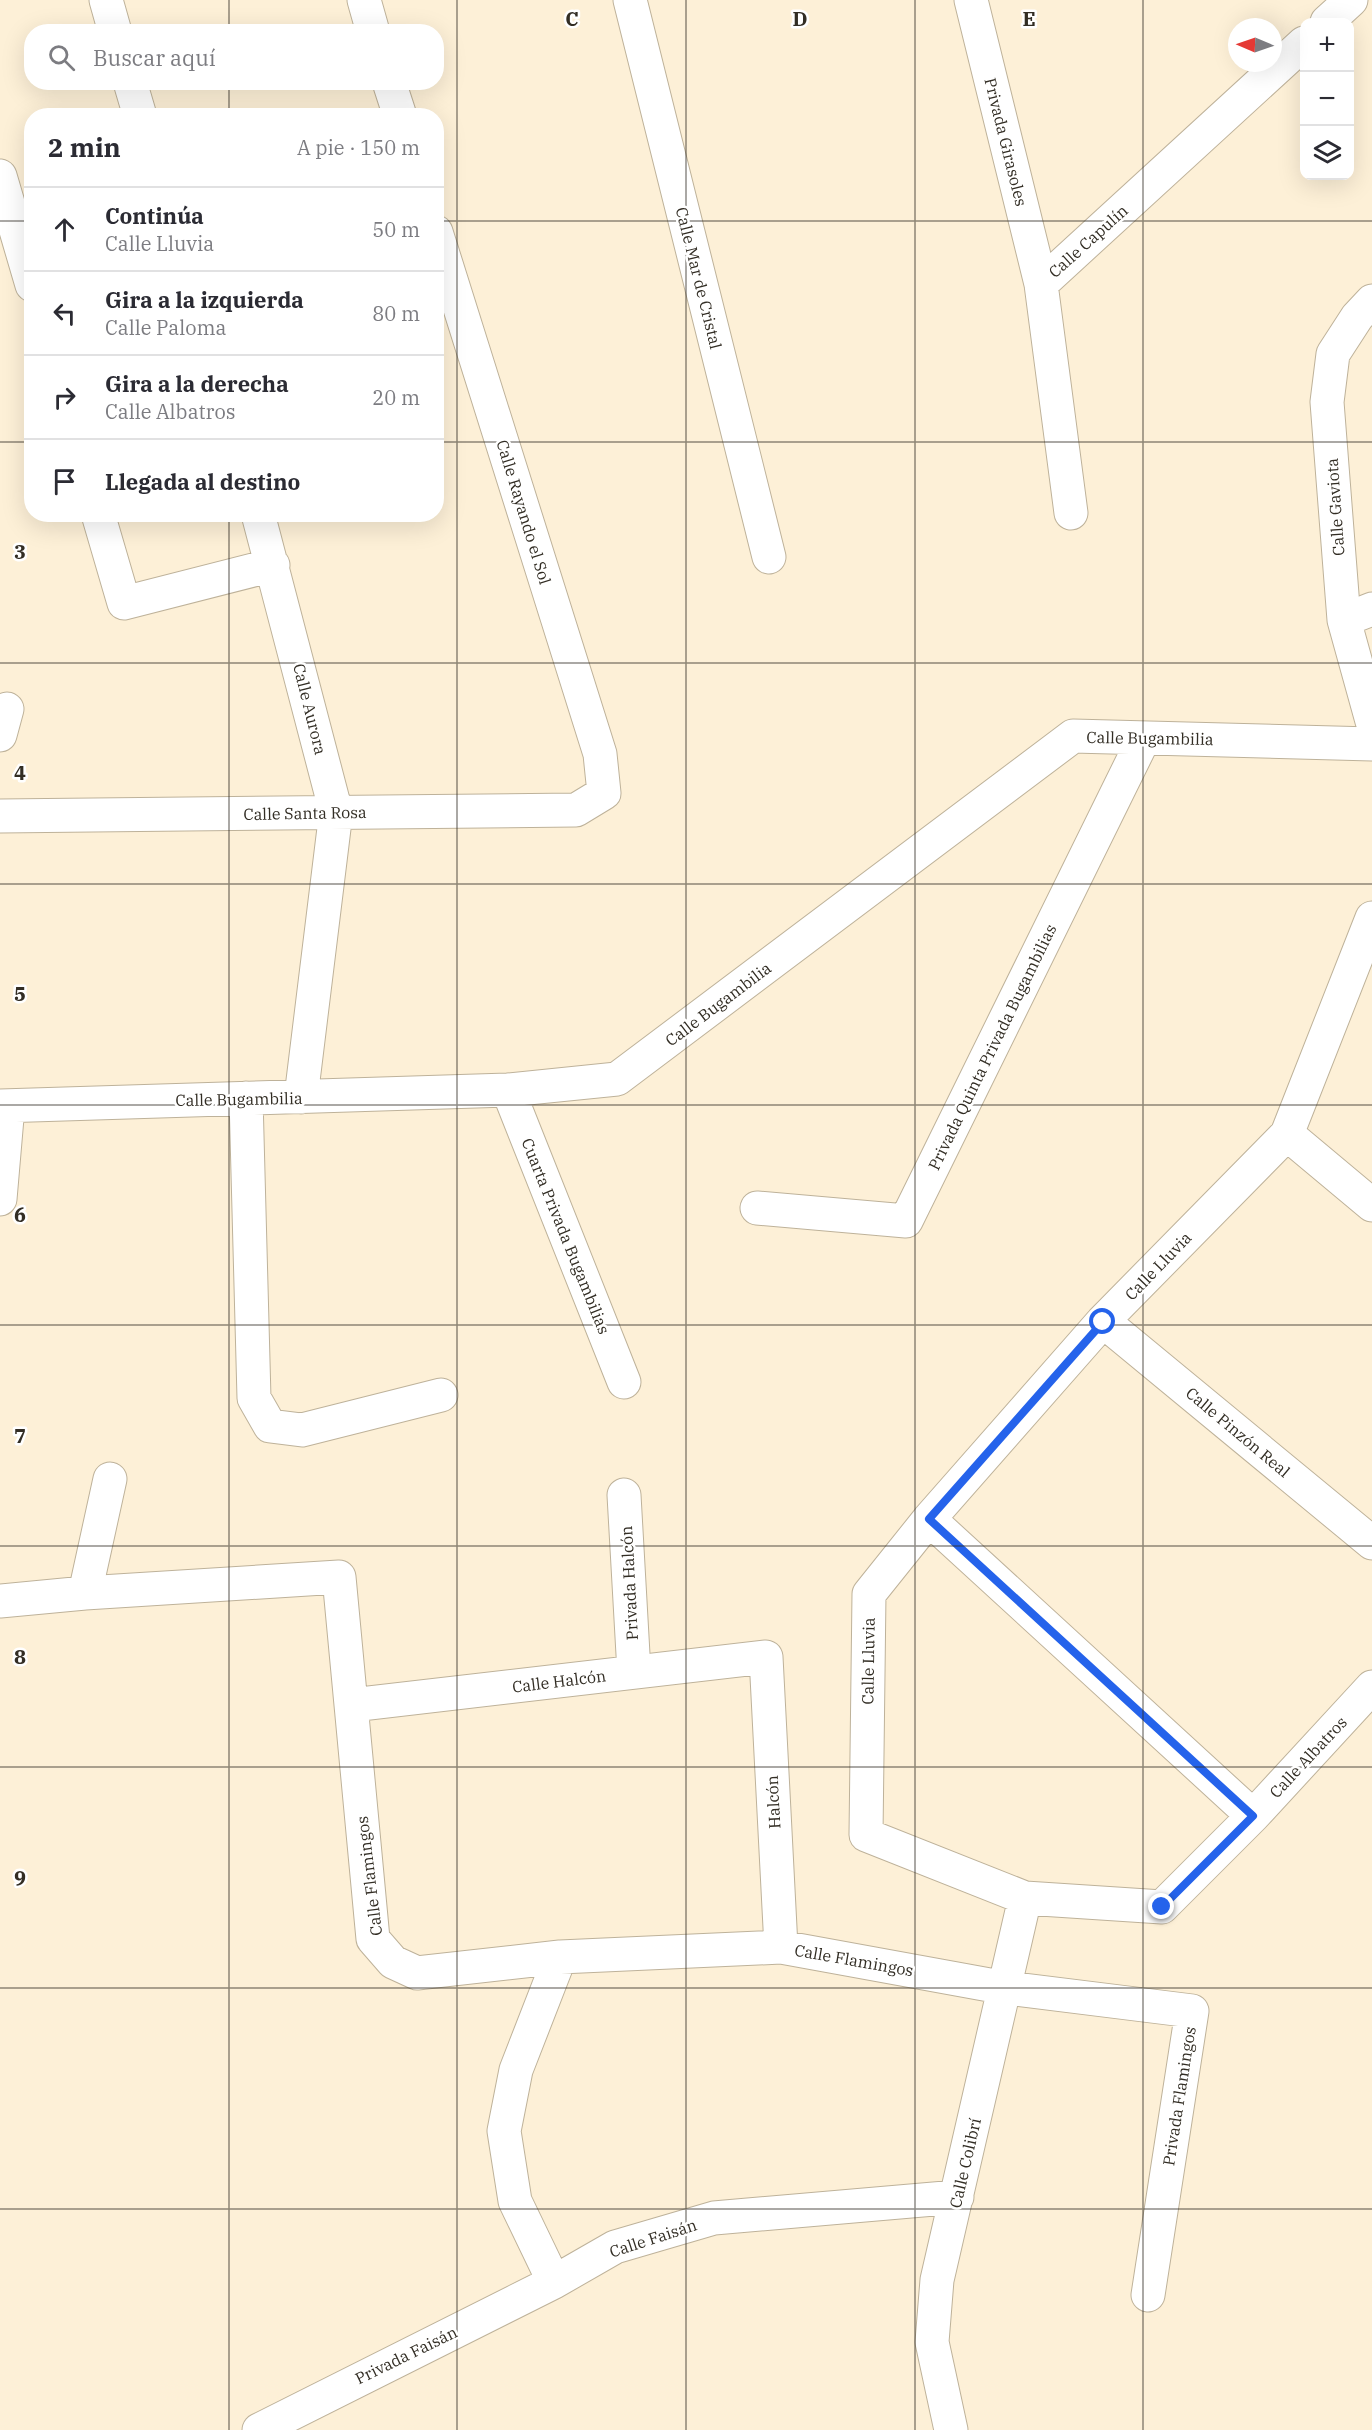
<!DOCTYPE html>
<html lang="es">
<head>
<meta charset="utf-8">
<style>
  body { margin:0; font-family:"IBM Plex Serif",serif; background:#f7f7f7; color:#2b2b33 }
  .controls { position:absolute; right:18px; top:18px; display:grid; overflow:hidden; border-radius:12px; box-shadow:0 6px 24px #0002 }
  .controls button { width:54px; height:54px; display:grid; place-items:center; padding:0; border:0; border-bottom:2px solid #e1e1e2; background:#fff; color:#2b2b33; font:30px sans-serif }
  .compass { position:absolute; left:1228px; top:18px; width:54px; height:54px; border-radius:50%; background:#fff; box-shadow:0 6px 24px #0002; rotate:272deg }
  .stop { position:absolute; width:18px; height:18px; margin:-14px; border:4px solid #2563eb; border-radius:50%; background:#fff }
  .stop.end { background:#2563eb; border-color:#fff; box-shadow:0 2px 6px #0008 }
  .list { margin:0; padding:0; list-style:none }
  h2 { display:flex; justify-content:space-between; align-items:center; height:78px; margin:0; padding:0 24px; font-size:26px }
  h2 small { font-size:20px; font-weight:400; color:#7c7c81 }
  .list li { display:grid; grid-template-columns:39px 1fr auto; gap:18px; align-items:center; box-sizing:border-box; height:84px; padding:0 24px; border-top:2px solid #e1e1e2 }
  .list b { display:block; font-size:22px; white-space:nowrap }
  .list p { margin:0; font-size:20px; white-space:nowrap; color:#7c7c81 }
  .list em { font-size:20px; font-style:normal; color:#7c7c81 }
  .icon { flex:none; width:33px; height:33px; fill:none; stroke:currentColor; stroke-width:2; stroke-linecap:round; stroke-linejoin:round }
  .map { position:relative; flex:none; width:1372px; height:2430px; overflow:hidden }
  .search { position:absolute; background:#fff; box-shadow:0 6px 24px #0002; left:24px; top:24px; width:420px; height:66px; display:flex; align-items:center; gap:15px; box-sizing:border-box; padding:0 21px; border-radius:24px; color:#7c7c81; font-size:22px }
  .panel { position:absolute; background:#fff; box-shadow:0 6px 24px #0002; left:24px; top:108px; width:420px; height:414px; border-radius:24px }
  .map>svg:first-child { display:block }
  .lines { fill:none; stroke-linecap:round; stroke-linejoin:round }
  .minor-casing { stroke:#beb29a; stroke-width:35 }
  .minor { stroke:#fff; stroke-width:33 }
  .route { stroke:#2563eb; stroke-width:8 }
  .grid { fill:none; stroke:#322d24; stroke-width:1.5; stroke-opacity:0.55 }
  .labels { text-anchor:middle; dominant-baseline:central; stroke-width:5; stroke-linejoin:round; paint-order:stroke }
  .street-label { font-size:16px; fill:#322d24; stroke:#fff }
  .grid-label { font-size:20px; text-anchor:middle; font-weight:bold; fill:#322d24; stroke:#fff; stroke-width:5; stroke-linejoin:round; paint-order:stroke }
</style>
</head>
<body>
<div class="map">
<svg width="1372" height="2430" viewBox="0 0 1372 2430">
  <rect width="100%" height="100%" fill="#fdf0d7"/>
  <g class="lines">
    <defs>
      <path id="minor" d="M106,0L115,32
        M364,0L373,32
        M630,0L769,557
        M971,0L1041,284L1071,513
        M1327,22L1351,0
        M130,82L140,116
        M389,82L400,116
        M0,176L32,285
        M1041,284L1304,43
        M1372,301L1357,317L1333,354L1327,402L1344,620L1372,721
        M98,514L124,603L273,565
        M258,514L336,812L301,1097
        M1344,620L1372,609
        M0,735L7,709
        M0,816L576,810L604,793L600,754L436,232
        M1372,918L1287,1134L1103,1321L929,1519L869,1594L866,1835L1025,1898L1162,1907L1253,1816L1372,1687
        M508,1090L624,1382
        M246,1098L254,1398L270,1426L302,1430L441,1395
        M0,1106L508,1090L617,1079L1073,736L1372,744
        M1287,1134L1372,1205
        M0,1199L8,1106
        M757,1208L906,1221L1144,738
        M1103,1321L1372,1543
        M624,1495L634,1672
        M929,1519L1253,1816
        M85,1593L110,1479
        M0,1601L85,1593L339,1577L373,1939L393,1962L417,1973L560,1957L781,1947L1006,1988L1192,2011L1148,2295
        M352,1705L766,1657L781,1947
        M554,2282L515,2201L504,2131L516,2070L560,1957
        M259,2430L554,2282L615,2247L714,2218L957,2197
        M951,2430L932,2342L937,2280L1025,1898"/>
    </defs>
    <use href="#minor" class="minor-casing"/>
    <use href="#minor" class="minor"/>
  </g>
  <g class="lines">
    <path class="route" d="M1103,1322L929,1519L1253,1816L1162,1907"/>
  </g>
  <path class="grid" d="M229,0V32M457,0V2430M686,0V2430M915,0V2430M1143,0V2430M229,82V116M0,221H32M436,221H1372M0,442H32M436,442H1372M229,514V2430M0,663H1372M0,884H1372M0,1105H1372M0,1325H1372M0,1546H1372M0,1767H1372M0,1988H1372M0,2209H1372"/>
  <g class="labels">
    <g class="street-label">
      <text transform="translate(1006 142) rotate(76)">Privada Girasoles</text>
      <text transform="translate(1088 241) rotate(-42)">Calle Capulín</text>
      <text transform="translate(699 278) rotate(76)">Calle Mar de Cristal</text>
      <text transform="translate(1335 507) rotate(-94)">Calle Gaviota</text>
      <text transform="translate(524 512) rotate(73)">Calle Rayando el Sol</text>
      <text transform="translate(310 709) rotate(76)">Calle Aurora</text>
      <text transform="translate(1150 738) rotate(1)">Calle Bugambilia</text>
      <text transform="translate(305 813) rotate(-1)">Calle Santa Rosa</text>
      <text transform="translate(718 1004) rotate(-37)">Calle Bugambilia</text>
      <text transform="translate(992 1047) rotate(-64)">Privada Quinta Privada Bugambilias</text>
      <text transform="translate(239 1099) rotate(-1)">Calle Bugambilia</text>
      <text transform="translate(566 1236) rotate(68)">Cuarta Privada Bugambilias</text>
      <text transform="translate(1158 1266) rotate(-46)">Calle Lluvia</text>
      <text transform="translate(1238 1432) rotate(40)">Calle Pinzón Real</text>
      <text transform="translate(629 1583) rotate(-93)">Privada Halcón</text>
      <text transform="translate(868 1661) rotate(-89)">Calle Lluvia</text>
      <text transform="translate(559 1681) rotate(-7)">Calle Halcón</text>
      <text transform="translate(1308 1757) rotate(-47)">Calle Albatros</text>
      <text transform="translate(773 1802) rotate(-93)">Halcón</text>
      <text transform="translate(369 1876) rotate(-97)">Calle Flamingos</text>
      <text transform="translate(854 1960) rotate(10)">Calle Flamingos</text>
      <text transform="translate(1179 2096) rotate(-81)">Privada Flamingos</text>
      <text transform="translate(965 2163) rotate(-77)">Calle Colibrí</text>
      <text transform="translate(653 2238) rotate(-18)">Calle Faisán</text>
      <text transform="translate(406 2355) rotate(-26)">Privada Faisán</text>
    </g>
  </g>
  <g class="grid-label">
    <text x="572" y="26">C</text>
    <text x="800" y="26">D</text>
    <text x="1029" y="26">E</text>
    <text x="20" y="559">3</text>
    <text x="20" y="780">4</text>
    <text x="20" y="1001">5</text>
    <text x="20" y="1222">6</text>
    <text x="20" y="1443">7</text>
    <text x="20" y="1664">8</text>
    <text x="20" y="1885">9</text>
  </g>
</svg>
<div class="controls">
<button>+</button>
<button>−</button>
<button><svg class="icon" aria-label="layers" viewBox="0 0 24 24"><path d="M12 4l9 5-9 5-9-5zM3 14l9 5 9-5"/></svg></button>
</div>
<svg class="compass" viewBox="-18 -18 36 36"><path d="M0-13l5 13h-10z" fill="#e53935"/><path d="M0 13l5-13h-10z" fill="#7c7c81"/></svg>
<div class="stop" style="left:1103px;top:1322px"></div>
<div class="stop end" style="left:1162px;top:1907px"></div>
<div class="search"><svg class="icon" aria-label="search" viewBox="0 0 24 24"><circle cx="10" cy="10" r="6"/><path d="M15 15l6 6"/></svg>Buscar aquí</div>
<section class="panel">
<h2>2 min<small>A pie · 150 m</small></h2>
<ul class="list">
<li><svg class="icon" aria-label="ahead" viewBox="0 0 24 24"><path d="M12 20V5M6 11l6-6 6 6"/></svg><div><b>Continúa</b><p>Calle Lluvia</p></div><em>50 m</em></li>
<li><svg class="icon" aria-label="left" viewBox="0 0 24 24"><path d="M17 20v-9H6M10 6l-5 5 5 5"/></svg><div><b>Gira a la izquierda</b><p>Calle Paloma</p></div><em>80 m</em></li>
<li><svg class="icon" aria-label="right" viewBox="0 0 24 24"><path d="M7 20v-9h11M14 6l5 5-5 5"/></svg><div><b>Gira a la derecha</b><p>Calle Albatros</p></div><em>20 m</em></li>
<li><svg class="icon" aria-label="arrive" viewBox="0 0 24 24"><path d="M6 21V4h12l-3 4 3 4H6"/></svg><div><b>Llegada al destino</b></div></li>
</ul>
</section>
</div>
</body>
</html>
